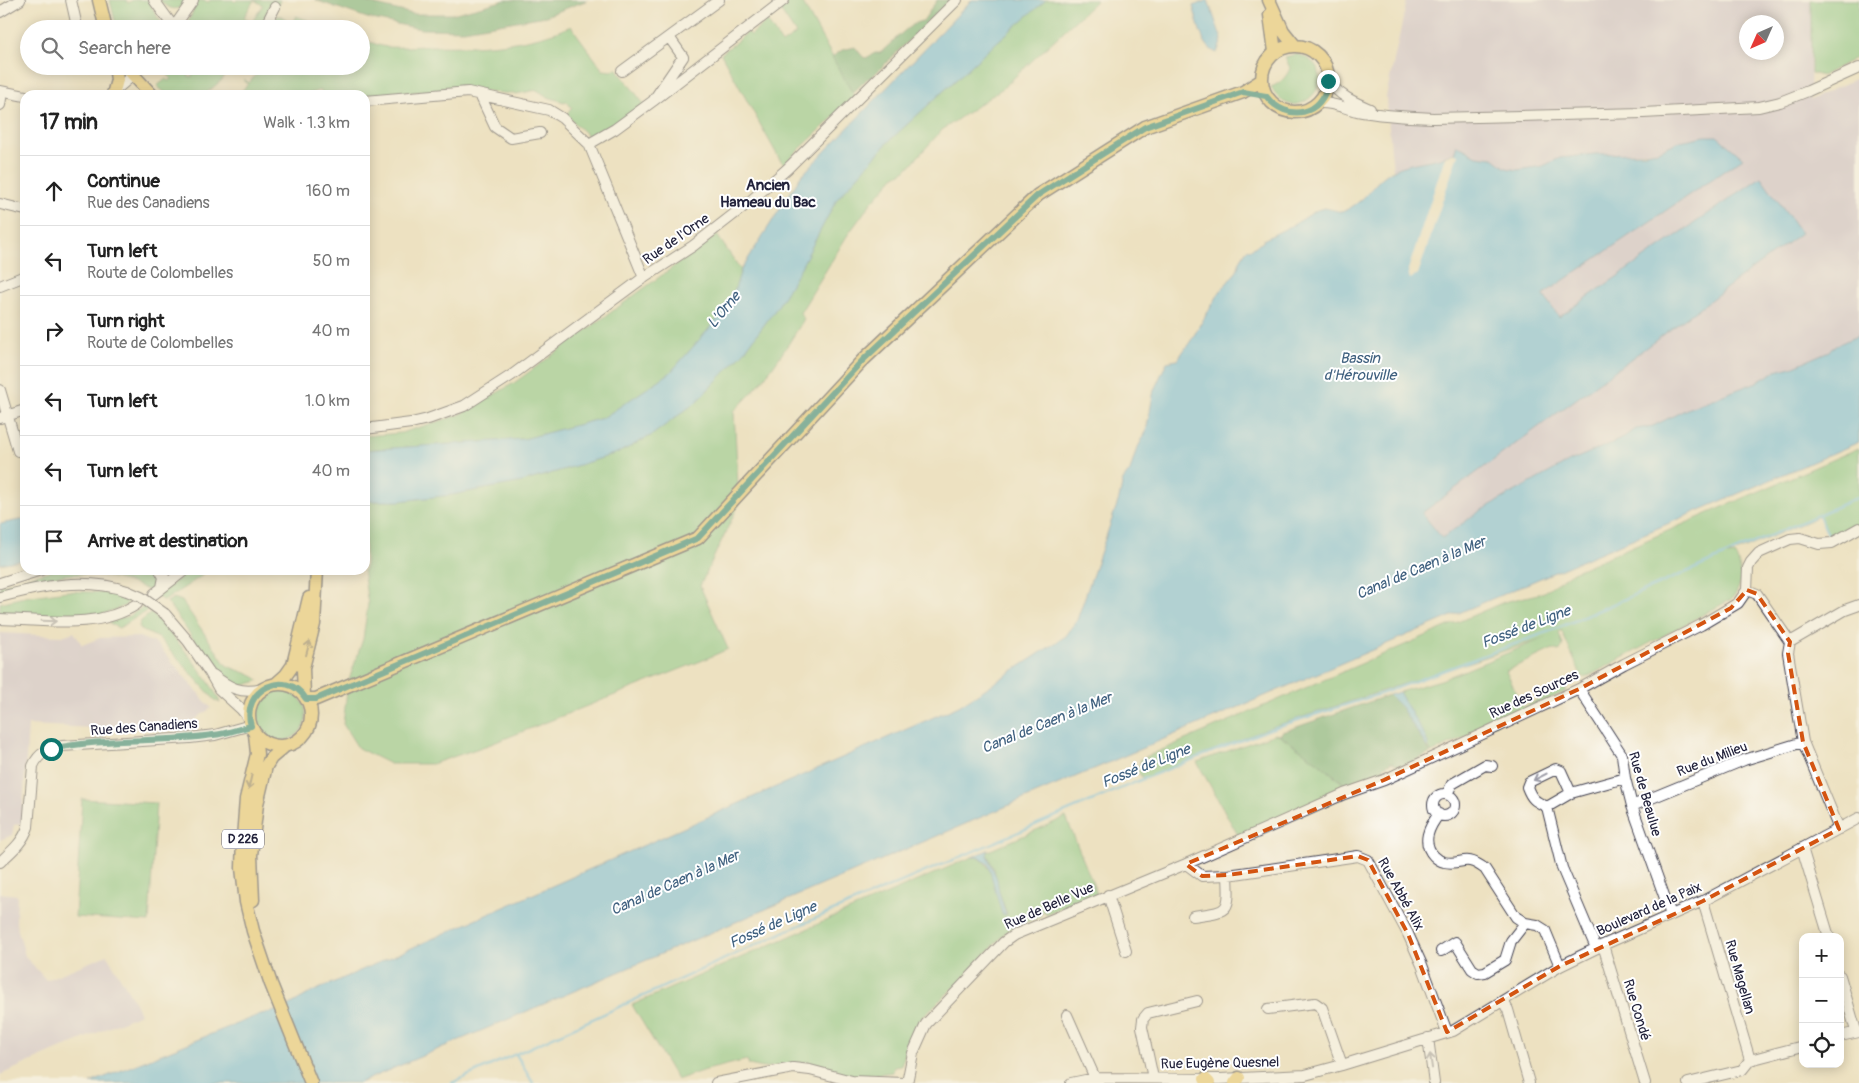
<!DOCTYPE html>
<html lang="en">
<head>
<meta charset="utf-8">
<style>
  body { margin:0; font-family:Pangolin,sans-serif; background:#f6f6f6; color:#222 }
  .controls { position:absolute; right:15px; bottom:15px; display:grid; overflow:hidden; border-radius:10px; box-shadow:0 2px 12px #0003 }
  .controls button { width:45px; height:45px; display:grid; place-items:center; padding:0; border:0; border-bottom:1px solid #e0e0e0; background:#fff; color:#222; font:25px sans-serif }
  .compass { position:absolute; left:1739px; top:15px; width:45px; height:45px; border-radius:50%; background:#fff; box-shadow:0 2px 12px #0003; rotate:225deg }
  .stop { position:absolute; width:15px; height:15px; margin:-11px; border:4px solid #0f766e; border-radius:50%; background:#fff }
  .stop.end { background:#0f766e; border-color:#fff; box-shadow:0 1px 5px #0008 }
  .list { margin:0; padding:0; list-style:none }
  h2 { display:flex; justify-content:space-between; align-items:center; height:65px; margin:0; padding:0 20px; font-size:21px }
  h2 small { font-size:16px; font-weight:400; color:#767676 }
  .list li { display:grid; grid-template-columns:32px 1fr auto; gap:15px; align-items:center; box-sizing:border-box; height:70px; padding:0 20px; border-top:1px solid #e0e0e0 }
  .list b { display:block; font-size:19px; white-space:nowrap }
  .list p { margin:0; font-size:16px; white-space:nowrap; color:#767676 }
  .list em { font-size:16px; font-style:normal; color:#767676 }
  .icon { flex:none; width:28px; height:28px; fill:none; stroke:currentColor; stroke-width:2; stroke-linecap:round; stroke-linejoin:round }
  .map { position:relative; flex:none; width:1859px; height:1083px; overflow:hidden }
  .search { position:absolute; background:#fff; box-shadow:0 2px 12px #0003; left:20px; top:20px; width:350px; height:55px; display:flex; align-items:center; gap:12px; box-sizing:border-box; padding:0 18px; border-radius:28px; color:#767676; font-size:19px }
  .panel { position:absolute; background:#fff; box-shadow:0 2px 12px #0003; left:20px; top:90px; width:350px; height:485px; border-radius:15px }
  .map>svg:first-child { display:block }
  .industrial { fill:#cbbfd6; fill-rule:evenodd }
  .green { fill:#7bc684; stroke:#4e7460; fill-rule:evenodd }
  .forest { fill:#64ab72; stroke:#436656 }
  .water { fill:#6abde6; stroke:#467090 }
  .pier { fill:#ede1c1 }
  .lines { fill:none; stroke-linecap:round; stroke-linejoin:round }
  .stream { stroke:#6abde6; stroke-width:2.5 }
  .minor-casing { stroke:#403f4f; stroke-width:12 }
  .major-casing { stroke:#403f4f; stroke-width:15 }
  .minor { stroke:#fff; stroke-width:10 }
  .major { stroke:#eac769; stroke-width:12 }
  .minor-bridge-casing { stroke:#403f4f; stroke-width:12; stroke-linecap:butt }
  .minor-bridge { stroke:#fff; stroke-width:10 }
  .oneway { stroke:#9c9ca7 }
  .oneway2 { stroke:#867452 }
  .route { stroke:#0f766e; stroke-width:6 }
  .marked { fill:none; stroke:#d45411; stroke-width:4; stroke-dasharray:10 6; stroke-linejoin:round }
  .labels { text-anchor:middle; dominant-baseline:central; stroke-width:4; stroke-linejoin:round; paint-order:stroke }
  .shield { fill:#fff; stroke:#646476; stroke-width:1 }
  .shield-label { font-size:12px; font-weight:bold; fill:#22223b }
  .street-label { font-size:14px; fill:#22223b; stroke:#fff }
  .neighbourhood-label { font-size:15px; font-weight:bold; fill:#22223b; stroke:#fff }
  .water-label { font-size:15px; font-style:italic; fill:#3f607f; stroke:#fff }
</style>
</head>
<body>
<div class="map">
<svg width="1859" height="1083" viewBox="0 0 1859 1083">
  <rect width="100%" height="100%" fill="#fff"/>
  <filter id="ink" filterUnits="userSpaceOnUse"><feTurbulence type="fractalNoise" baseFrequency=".02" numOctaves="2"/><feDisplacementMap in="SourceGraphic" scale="10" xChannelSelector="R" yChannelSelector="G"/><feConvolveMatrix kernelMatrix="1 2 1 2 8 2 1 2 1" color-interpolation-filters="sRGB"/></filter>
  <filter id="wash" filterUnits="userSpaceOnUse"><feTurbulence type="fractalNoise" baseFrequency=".0096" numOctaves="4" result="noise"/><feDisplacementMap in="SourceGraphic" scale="20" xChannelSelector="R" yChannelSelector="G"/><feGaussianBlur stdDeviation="1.12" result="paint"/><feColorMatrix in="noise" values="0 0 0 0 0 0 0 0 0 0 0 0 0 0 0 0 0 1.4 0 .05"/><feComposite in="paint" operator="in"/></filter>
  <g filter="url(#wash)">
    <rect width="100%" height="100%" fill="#ede1c1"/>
    <path class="industrial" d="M1407,0H1811L1810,100L1859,77V335L1837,345L1829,351L1792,367L1776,371L1757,382L1689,408L1653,426L1636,429L1619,440L1570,461L1480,511L1442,538L1422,512L1801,233L1761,177L1559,317L1544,296L1545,293L1742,158L1717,136L1680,141L1658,151L1560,158L1543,166L1519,170L1506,168L1491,157L1477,156L1457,145L1454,153L1445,157L1428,160L1393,170L1386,97ZM1746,22H1776V52H1746Z
      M74,632L82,645L100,638L139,637L157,644L211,708L186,726L118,729L28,725L22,824L14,825L12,835L0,840V633L62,636Z
      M0,893L17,895L16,923L25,956L46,980L107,955L132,997L140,1014L0,1075Z"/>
    <path class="green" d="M110,0H126L128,3L133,0H148L158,18L168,29H158L157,26L154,27L152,24L146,27V29H117Z
      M159,0H187C179,13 169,10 159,0Z
      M198,0L209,2L210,0H233L235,2L237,0H280L278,7L270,2L268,11L259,29L253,26L251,29H188L189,20ZM254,0L263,5L252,22L244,17Z
      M788,0H801L855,97L784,164L780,160L721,54L748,32L751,35L767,21L782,44L796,34L778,7Z
      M1046,0H1097L1003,88L942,130L906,170L894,177L871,203L847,236L800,313L804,319C784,352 763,384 734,411L739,504L700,586L728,649L701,661L491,744L432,764H390L358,748L343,724L348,683L363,639L368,604L363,570H365V501H399L451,495L522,482L602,458L622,451L652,435L695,403L744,352L778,306L801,267L837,199L890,140L998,41Z
      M1811,0H1859V56L1822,76L1811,73Z
      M277,16H281L292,23L296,16L331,29H269Z
      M571,26L603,70L612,71L616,68L644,104L614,127L591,137H589L566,115L572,108L566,101L564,102L548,97L537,90L516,94L454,89L365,96L323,95L321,90L306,95H238L248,84L243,80L244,79L249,83L263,66H361V39C369,41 378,46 387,47C401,48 415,46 429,46C476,47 527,46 571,26Z
      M1297,54C1351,70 1295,135 1271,87C1279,84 1287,77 1290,68L1285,57Z
      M162,66H174V71L188,74V76L192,77L193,69L189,68L190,66H201L200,70L220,76L222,72L216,69L217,66H227L228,70L222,80L204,95H168L157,86L166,79L168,81L171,79Z
      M717,235L741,270L730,305L670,373L603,418L524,439L365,450V436L401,433L459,415L514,383Z
      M1859,448V526L1832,541L1819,516L1727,556L1735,555C1743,570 1743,589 1730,600L1585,678L1581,675L1561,630L1559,633L1563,645L1561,650L1558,651L1553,649L1506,671L1523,707L1565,687L1567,691L1431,753L1424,735L1399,692L1441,680L1547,637L1269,728L1143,779L1138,772L1141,759L1504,602L1542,593L1573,572Z
      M52,570H155L162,580L160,584L151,592C127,578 92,572 64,575C43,578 22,586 0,590V586Z
      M191,570H201L203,575L164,601L156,596Z
      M67,591L113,593L129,600L125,606L98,616H0V603L24,597Z
      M174,598L182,601L226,665C236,671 249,672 259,680L258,681L238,687L219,675L167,602Z
      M143,607L148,610L119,628L110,624V622L129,616Z
      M151,613C167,628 215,684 220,703L215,700L159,638L143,631L139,627L140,622Z
      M254 715a26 26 0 1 1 52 0a26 26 0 1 1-52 0Z
      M1275,734L1280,735L1318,762L1348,788L1239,837L1197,762Z
      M82,799L156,803L149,922L75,917Z
      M1066,817L1097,894L1046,914L1044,911L1040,913L1041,916L1008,930L960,982L923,1016L913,1031L901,1066L894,1067L893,1072L856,1077L845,1075L811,1066L808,1062L763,1068L749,1065L747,1060L702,1071L677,1080L632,1005L972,857C993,855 997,897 1002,913L1007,914L999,892L994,869L986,852Z"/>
    <path class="forest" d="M315,0H356L413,14H452L506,0H588L546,16L464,30L421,29L367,18Z
      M937,0H950L871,78H868L857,89L852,92L832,57L842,50L855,47L863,57L866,58L875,53H880C891,44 911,21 923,21Z
      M1389,695L1401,707L1431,753L1403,766H1398L1392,762L1384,766L1383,774L1347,786L1318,762L1280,735L1282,732Z"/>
    <path class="water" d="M972,0H1046L998,41L890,140L837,199L801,267L778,306L744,352L695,403L652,435L622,451L602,458L522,482L451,495L399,501H365V450L524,439L603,418L670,373L730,305L741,270L801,176Z
      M1208,0L1222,40L1217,53C1201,47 1198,21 1193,6Z
      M1705,136H1717L1743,158L1545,293L1544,296L1559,317L1761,177L1801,233L1422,513L1442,538L1480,511L1570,461L1619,440L1636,429L1653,426L1689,408L1757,382L1776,371L1792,367L1829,351L1837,345L1859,335V442L359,1083H90L261,1014L281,1010L312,992L959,706L1066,636L1077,620L1119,499L1123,480L1130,471L1136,451L1146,432L1154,390L1167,362L1177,360L1190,342L1221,290L1237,271L1240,261L1248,248L1249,250L1263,242V240L1295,224L1317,210L1325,208L1342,212C1349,209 1355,205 1361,200C1372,190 1377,179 1392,171C1409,161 1435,162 1454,153L1457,145L1477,156L1493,158L1506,168L1517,170L1543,166L1560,158L1595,154L1645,153L1658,151L1680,141Z
      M25,519V559L0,564V524Z
      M1399,692L1426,738L1429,746L1427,747L1401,707L1389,695Z
      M988,850L987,855L997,879L999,892L1006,915L1002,914L988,864L979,857H972Z"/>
    <path class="pier" d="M1454,153L1458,154L1418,274L1410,279L1408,270L1445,157Z"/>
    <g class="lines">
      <path class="stream" d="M1819,516L1831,540
        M516,1054L533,1083
        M452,1083L786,931L1143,779L1270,729L1383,693L1558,628L1859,497"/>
    </g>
  </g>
  <g filter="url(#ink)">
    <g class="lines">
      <defs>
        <path id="minor" d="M71,0L76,22L75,29
          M154,0L175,29
          M0,12L20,0
          M174,27L193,0
          M264,29L275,7
          M237,66H239
          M622,71L719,0
          M1329,81C1339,96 1354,102 1370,109
          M0,91L25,96
          M112,93L132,76
          M480,95L495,127L511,138L540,133
          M365,101L468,92L549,110L562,118L589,144L644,278
          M653,101L784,0
          M1319,103C1332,102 1344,108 1357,111C1383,116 1408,117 1433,118L1643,113L1759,107L1780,102L1808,91L1859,68
          M0,105L2,92
          M589,144L615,129L653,101L683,57L669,37
          M0,204L25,210
          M0,286L25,276
          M0,390L18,451
          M0,418L25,410
          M365,429L411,423L428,419L464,406L512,375L639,281L693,246L747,204L787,169L957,0
          M160,570L164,577L162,587
          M0,583L41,570
          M1747,590L1757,594L1790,642L1788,653L1803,742L1839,829
          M154,594L185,570
          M0,597C42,586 85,577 127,591
          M165,614L188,641L210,673L219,689L241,709L249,719
          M0,619C45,620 98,630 137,604
          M1790,642L1845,610L1859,605
          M213,675C229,688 241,694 262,689
          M1579,689L1622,755L1625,778L1632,806L1671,915
          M1447,794L1452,784L1485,765L1492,766
          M1433 805a11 11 0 1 1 22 0a11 11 0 1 1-22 0Z
          M1632,806L1744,760L1803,742
          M1547,807C1535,801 1532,800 1527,787L1529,782L1556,769L1561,771L1571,793
          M1439,814C1429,827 1421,842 1434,856C1437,859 1440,861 1444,862C1463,866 1464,853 1485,869L1516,917L1525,923L1537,925L1545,930L1560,966
          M1802,848L1829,937
          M0,862C12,851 23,842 28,827L33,766C39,752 49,749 62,746L190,738L215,735L251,725
          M1186,864L1202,876L1228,875L1358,856L1368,860L1408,934L1422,965L1447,1032
          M1108,895L1126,951
          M1703,901L1750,1060
          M1193,916C1229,911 1230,913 1228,875
          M1603,945L1645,1083
          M1596,948L1562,868L1547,807L1571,793L1625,778
          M1441,951L1455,942L1472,969L1478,973L1485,972L1505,960L1511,941L1525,923
          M1840,976L1856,1031
          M1503,1001L1508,1010L1529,1083
          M1268,1009L1315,1003L1322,1008L1342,1065
          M1067,1015L1095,1078
          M1840,1036L1859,1032
          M1428,1038L1434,1083
          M1153,1078L1142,1027L1143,1019L1148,1013L1197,1001
          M716,1083L793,1068L810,1070L852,1081L904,1083
          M907,1083L913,1053L926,1024L1004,942L1014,935L1186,864L1344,794L1384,780L1579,689L1624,664L1701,625L1738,603L1747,590L1748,568L1751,562L1759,553L1790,539L1800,538L1819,544L1832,543L1859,528
          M1071,1083L1095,1078L1220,1079L1305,1075L1342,1065L1453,1031L1560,966L1603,945L1703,901L1859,818
          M1688,1083L1742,1070L1750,1060L1803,1046"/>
        <path id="major" d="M99,0L106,29
          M1269,0L1283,31L1295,46
          M1270,15L1275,52
          M1262 79a33 33 0 1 1 66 0a33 33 0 1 1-66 0Z
          M125,66L152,95
          M114,91L117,80L115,66
          M276,684L286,675L293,665L309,598
          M249 715a31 31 0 1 1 62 0a31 31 0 1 1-62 0Z
          M304,696L303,668L314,624L317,570
          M306,699H316L698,538L862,361L1038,195L1145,127L1243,92L1262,80
          M255,734L257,754L246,799L243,838L242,868L246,902L253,931L271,984L311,1083
          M253,900L251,855L257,804L266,766L271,758L285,746
          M1205,1079L1209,1083
          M1235,1083L1239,1078"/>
      </defs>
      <use href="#minor" class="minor-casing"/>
      <use href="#major" class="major-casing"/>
      <use href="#minor" class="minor"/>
      <use href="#major" class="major"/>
      <defs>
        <path id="minor-bridge" d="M127,591L141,597L165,614"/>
      </defs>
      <use href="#minor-bridge" class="minor-bridge-casing"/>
      <use href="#minor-bridge" class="minor-bridge"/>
    </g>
    <defs><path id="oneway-shaft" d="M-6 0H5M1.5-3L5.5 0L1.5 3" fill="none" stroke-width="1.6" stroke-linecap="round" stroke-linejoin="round" transform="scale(1.25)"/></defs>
    <g class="oneway">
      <use href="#oneway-shaft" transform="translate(49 621) rotate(2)"/>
      <use href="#oneway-shaft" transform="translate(1540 777) rotate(153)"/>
      <use href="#oneway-shaft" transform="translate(1431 1061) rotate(-98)"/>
    </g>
    <g class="oneway2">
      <use href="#oneway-shaft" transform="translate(308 648) rotate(-75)"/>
      <use href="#oneway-shaft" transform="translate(250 782) rotate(103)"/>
    </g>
  </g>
  <g class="lines" filter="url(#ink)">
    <path class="route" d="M51,749C104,737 160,743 213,735C226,734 238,729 251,726C240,690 286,667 306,699H316L698,538L862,361L1038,195L1145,127L1243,92L1266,96C1287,123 1324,116 1328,81"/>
  </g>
  <path d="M0 0H1859V1083H0ZM1747,590L1757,594L1790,642L1788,653L1803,742L1839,829L1703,901L1560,966L1447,1032L1408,934L1368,860L1358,856L1228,875L1202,876L1186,864L1384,780L1579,689L1731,608Z" fill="#ede1c1" fill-opacity=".55" fill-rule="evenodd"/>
  <path class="marked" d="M1747,590L1757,594L1790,642L1788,653L1803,742L1839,829L1703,901L1560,966L1447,1032L1408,934L1368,860L1358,856L1228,875L1202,876L1186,864L1384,780L1579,689L1731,608Z"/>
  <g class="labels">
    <rect class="shield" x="222" y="829.5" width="42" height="19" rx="4"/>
    <g class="shield-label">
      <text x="243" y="839">D 226</text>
    </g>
    <g class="street-label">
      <text transform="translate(676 239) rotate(-35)">Rue de l'Orne</text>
      <text transform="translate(1534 694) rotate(-25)">Rue des Sources</text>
      <text transform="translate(144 727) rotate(-4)">Rue des Canadiens</text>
      <text transform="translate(1712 759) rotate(-21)">Rue du Milieu</text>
      <text transform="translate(1645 794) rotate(74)">Rue de Beaulue</text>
      <text transform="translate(1401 894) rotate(61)">Rue Abbé Alix</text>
      <text transform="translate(1049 906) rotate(-24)">Rue de Belle Vue</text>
      <text transform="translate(1649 909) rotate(-24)">Boulevard de la Paix</text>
      <text transform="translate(1740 977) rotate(74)">Rue Magellan</text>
      <text transform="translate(1637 1010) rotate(73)">Rue Condé</text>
      <text transform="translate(1220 1063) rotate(-1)">Rue Eugène Quesnel</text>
    </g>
    <g class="neighbourhood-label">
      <text x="768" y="185">Ancien<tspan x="768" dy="17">Hameau du Bac</tspan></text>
    </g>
    <g class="water-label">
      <text transform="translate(724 310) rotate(-50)">L'Orne</text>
      <text x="1360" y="358">Bassin<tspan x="1360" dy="17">d'Hérouville</tspan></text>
      <text transform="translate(1421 568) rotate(-23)">Canal de Caen à la Mer</text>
      <text transform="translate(1526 627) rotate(-21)">Fossé de Ligne</text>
      <text transform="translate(1047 723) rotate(-22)">Canal de Caen à la Mer</text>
      <text transform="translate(1146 766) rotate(-22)">Fossé de Ligne</text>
      <text transform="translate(675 883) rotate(-24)">Canal de Caen à la Mer</text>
      <text transform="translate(773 925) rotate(-24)">Fossé de Ligne</text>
    </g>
  </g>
</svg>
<div class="controls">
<button>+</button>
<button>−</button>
<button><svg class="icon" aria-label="locate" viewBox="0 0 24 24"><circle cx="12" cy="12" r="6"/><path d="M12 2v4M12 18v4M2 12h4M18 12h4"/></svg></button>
</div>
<svg class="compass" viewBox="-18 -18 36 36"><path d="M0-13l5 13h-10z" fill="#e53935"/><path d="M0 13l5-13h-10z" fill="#767676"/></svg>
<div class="stop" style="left:51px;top:749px"></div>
<div class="stop end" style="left:1328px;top:81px"></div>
<div class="search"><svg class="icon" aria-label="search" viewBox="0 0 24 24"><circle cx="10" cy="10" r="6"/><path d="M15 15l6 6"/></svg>Search here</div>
<section class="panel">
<h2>17 min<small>Walk · 1.3 km</small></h2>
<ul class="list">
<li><svg class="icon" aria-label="ahead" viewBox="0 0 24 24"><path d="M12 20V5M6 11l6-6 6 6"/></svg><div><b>Continue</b><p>Rue des Canadiens</p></div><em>160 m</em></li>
<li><svg class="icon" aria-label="left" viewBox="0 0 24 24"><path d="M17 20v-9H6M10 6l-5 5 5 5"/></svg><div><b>Turn left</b><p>Route de Colombelles</p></div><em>50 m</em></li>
<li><svg class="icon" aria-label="right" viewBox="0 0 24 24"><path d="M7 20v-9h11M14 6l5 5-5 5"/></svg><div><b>Turn right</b><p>Route de Colombelles</p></div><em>40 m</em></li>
<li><svg class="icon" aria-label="left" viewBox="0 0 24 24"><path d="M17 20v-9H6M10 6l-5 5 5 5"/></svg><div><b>Turn left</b></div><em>1.0 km</em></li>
<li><svg class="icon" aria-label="left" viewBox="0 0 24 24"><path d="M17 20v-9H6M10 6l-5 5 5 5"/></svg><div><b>Turn left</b></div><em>40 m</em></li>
<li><svg class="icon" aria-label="arrive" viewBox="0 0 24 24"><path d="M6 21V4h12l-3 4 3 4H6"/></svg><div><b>Arrive at destination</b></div></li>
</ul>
</section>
</div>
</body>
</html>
